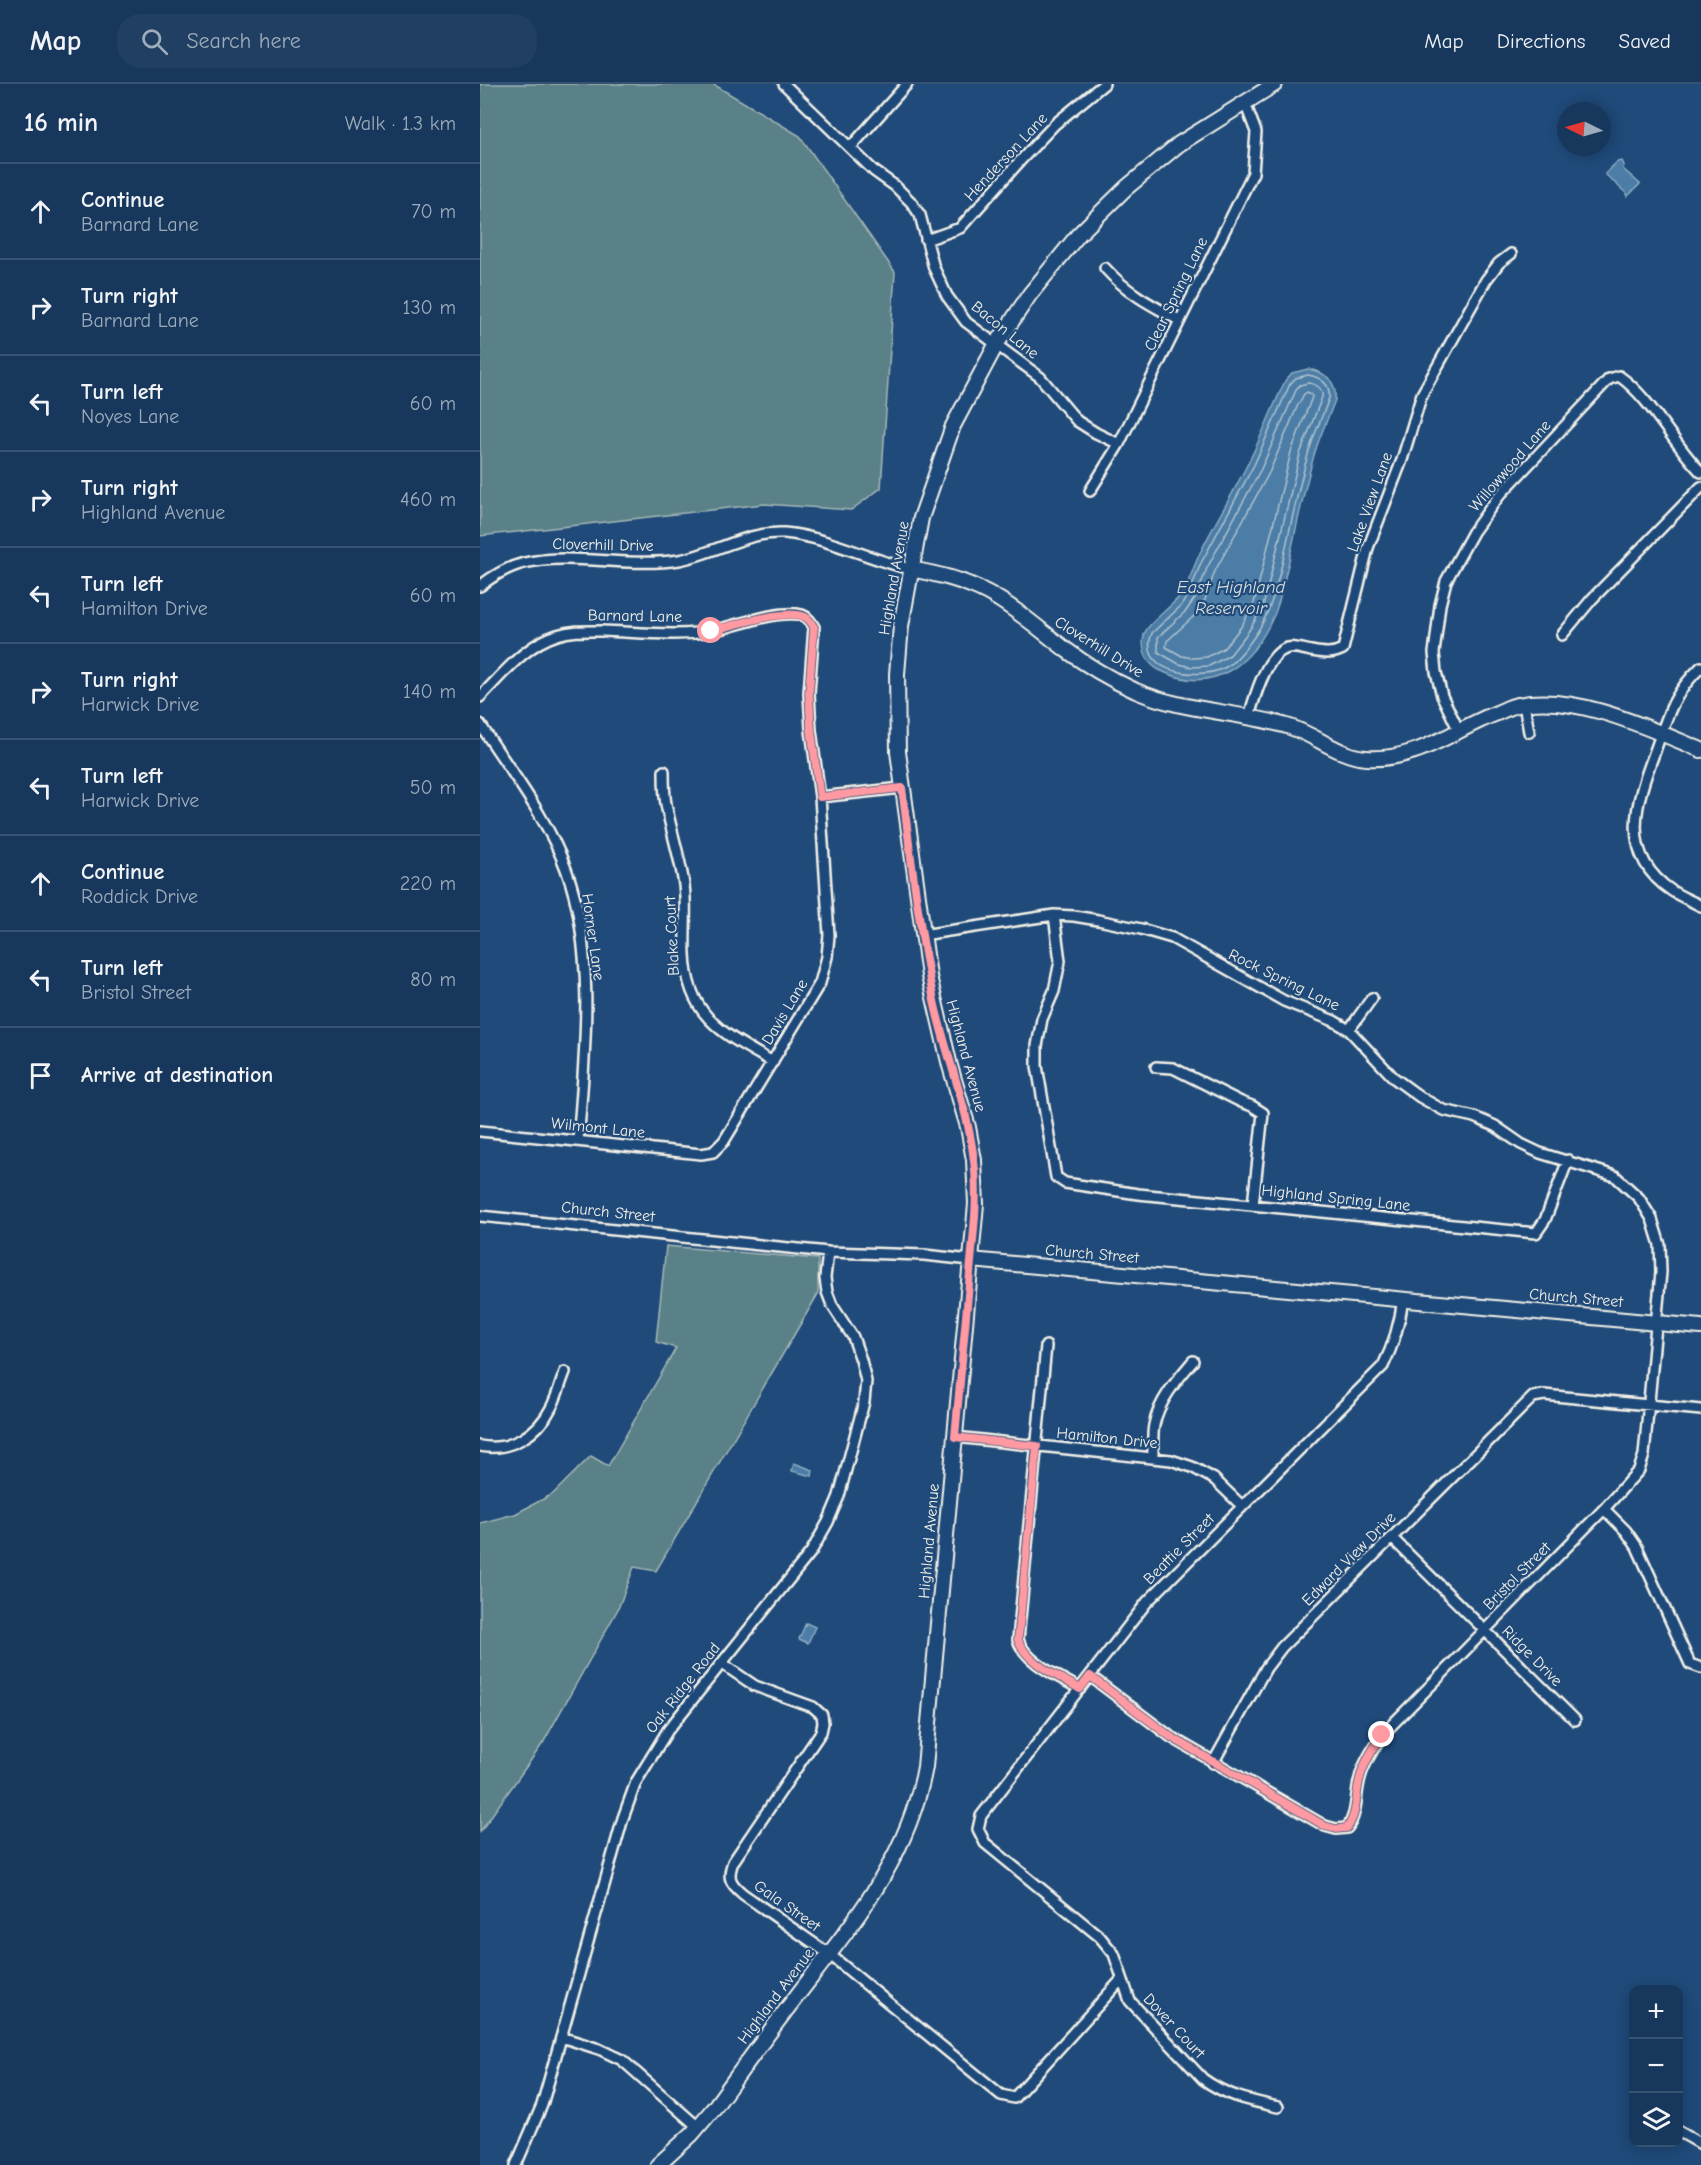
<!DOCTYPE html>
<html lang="en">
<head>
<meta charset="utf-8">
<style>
  body { margin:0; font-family:"Comic Neue",sans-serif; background:#203f62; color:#f1f3f6 }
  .controls { position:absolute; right:18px; bottom:18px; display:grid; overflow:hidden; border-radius:12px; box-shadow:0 3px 15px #0003 }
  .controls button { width:54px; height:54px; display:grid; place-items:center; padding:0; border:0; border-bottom:2px solid #365272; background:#17385c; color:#f1f3f6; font:30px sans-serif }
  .compass { position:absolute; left:1077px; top:18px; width:54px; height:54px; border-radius:50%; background:#17385c; box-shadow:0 3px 15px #0003; rotate:275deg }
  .stop { position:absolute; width:18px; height:18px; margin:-14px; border:4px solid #ff9aa2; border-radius:50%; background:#fff }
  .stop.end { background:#ff9aa2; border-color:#fff; box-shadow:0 2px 6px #0008 }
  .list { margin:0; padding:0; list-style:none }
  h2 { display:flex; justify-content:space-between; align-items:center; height:78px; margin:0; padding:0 24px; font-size:26px }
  h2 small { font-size:20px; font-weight:400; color:#9eacbb }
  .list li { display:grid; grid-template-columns:39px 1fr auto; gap:18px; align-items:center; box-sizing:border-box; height:96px; padding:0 24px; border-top:2px solid #365272 }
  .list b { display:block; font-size:22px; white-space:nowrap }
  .list p { margin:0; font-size:20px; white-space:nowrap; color:#9eacbb }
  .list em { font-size:20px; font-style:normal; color:#9eacbb }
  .icon { flex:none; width:33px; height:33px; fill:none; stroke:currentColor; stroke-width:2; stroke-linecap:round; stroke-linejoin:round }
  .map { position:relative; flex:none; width:1221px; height:2081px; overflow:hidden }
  header { display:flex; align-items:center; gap:36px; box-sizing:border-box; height:84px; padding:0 30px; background:#17385c; border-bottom:2px solid #365272 }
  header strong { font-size:28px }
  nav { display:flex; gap:33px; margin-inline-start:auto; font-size:21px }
  .search { width:420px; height:54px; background:#203f62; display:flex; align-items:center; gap:15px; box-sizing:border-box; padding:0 21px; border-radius:24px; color:#9eacbb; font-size:22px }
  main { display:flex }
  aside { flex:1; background:#17385c }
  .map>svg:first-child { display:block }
  .green { fill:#5a8187; stroke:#a7b9b8; stroke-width:1.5 }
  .water { fill:#4c7da7; stroke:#8fabc1; stroke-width:1.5 }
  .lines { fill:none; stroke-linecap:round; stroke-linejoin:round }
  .shore { stroke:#b1c3ce; stroke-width:1.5 }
  .street-casing { stroke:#f4f1e8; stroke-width:14 }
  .secondary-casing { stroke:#f4f1e8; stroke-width:18 }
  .street { stroke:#1f4a7a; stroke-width:9 }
  .secondary { stroke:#1f4a7a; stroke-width:14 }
  .route { stroke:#ff9aa2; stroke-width:8 }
  .labels { text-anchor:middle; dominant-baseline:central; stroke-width:4.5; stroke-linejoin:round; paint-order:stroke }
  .street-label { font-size:16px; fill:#f4f1e8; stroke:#1f4a7a }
  .water-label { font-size:18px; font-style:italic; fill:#dbe0de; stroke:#1f4a7a }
</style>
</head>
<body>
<header>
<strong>Map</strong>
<div class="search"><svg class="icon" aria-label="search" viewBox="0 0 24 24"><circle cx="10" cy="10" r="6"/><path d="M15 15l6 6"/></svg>Search here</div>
<nav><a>Map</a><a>Directions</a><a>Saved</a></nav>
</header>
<main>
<aside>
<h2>16 min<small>Walk · 1.3 km</small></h2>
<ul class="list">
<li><svg class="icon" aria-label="ahead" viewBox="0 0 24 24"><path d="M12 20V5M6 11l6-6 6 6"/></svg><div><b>Continue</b><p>Barnard Lane</p></div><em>70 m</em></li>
<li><svg class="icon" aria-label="right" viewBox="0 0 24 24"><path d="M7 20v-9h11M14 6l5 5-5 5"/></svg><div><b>Turn right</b><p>Barnard Lane</p></div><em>130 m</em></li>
<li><svg class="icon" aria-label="left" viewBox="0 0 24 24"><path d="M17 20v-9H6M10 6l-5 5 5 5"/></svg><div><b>Turn left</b><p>Noyes Lane</p></div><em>60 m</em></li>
<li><svg class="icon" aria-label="right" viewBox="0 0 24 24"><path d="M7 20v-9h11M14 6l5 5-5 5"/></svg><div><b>Turn right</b><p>Highland Avenue</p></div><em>460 m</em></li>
<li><svg class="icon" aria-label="left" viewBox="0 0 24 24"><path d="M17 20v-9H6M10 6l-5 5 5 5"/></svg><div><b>Turn left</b><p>Hamilton Drive</p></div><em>60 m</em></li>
<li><svg class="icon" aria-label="right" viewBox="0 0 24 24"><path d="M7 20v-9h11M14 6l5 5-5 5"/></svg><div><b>Turn right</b><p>Harwick Drive</p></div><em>140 m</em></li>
<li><svg class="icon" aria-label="left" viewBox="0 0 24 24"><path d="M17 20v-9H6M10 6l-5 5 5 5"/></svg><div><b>Turn left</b><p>Harwick Drive</p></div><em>50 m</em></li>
<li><svg class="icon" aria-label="ahead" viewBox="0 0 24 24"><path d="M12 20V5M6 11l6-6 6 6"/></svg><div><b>Continue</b><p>Roddick Drive</p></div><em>220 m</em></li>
<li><svg class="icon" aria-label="left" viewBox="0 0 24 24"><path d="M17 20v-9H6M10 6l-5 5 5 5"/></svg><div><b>Turn left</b><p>Bristol Street</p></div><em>80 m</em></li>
<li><svg class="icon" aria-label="arrive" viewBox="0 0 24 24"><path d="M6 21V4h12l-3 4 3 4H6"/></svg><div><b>Arrive at destination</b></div></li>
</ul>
</aside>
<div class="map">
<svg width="1221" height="2081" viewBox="0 0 1221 2081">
  <rect width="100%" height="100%" fill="#1f4a7a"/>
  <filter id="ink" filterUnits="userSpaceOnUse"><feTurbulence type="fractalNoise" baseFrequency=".0167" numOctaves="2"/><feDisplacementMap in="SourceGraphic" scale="12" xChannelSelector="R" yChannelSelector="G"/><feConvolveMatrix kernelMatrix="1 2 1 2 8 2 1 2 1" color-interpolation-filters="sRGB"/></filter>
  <g filter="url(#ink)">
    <path class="green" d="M0,0H233L320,52L415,188L401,404L371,426L284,420L0,452Z
      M186,1162L338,1175V1210L176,1487L154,1483L138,1525L63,1659L0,1748V1439L35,1430L73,1410L111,1372L128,1382L196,1264L176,1258Z"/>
    <path class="water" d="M1142,77L1144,81L1143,85L1160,100L1147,113V110L1125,90L1137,78Z
      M828,285C845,288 857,297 855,316C848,335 838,355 833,375C823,410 816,446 808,481C804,496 801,514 795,529C773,580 734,613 679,586C666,579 661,566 664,551C666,540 695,521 703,508C711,495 715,477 723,463C737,435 754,408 768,379C782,352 792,324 805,297L812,289Z
      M314,1379L333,1386L332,1392L312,1387Z
      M326,1539L335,1543L328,1559L319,1555Z"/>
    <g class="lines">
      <path class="shore" d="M828,291C841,293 851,301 849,314C842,334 832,354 827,374C818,406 811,439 804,472C797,500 791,529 774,553C767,563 757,577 746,583C721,597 656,590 672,549L701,522L710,508L720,481L774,381L810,300L816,294Z
        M828,299C836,300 843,304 842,313L820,370L783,523L768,548L750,571L729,582L712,583L699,580L678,568V553L706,527L717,511L727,484L781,385L817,304L820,301Z
        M827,308L831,310L832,313L811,368L774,519L761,543L744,564L727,573L713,574L702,572L686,563L687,557L713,533L725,516L735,487L789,389L817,323L824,310Z"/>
      <defs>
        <path id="street" d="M304,0L394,87L415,102L431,118L440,131L454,184L467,212L486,238L560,293L597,337L616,349L639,360
          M370,64L427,0
          M446,156L480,144L540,77L575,40L624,0
          M625,184C646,208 671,221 699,236
          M610,407L639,360L773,89L776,48L765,19
          M0,502C13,492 28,483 44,479C92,468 149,484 199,476C234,470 267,447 304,449C347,453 388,475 430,485
          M1082,551L1112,515L1221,403
          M1221,583C1192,611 1188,631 1175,667C1156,717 1138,771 1192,807C1201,813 1212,817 1221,822
          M0,613C23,590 45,561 77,551C92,546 107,547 123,547C155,548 202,553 232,547C256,542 298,525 322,531C328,533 331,538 334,543L329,609L331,646L340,713L349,851L347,873L340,899L244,1057L233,1068L221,1070L0,1047
          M1044,620L1049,648
          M769,633C774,615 785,575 803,566C811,561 821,565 831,567C843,569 851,571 863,565L888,464L922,376L942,310L1006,196L1019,179L1031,170
          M0,640C30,687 67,733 86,785C116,865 105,973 98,1057
          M979,647L962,612L956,588L954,569L960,521L966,497L993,448L1019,412L1129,295L1139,292C1170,313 1193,360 1221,388
          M184,687C184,698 184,709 186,720C191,747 200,773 204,801C207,824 204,847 205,870C207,933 244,950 293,978
          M340,713L422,704
          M574,831L580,877L574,907L562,935L557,962V982L574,1081L576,1093L585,1099L658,1110L1056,1149L1065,1136L1088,1076
          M442,851L574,831L594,832L618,836L661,845L692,854L804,917L854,937L869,946L914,994L940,1013L963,1026L994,1033L1015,1042L1041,1060L1060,1069L1135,1092L1159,1114L1172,1135L1180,1161L1181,1188L1164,1371L1159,1386L1124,1425L902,1651C894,1664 884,1678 880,1694C875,1711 878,1730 867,1744L856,1745L845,1742L691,1653L610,1592
          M869,946L892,914
          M676,983L693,984L761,1018L772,1022L783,1029L773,1121
          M0,1132L348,1168L444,1171L491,1176
          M566,1262L538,1556C547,1580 579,1592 600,1605
          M475,1353L691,1376L712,1383L734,1395L762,1422
          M0,1362C30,1368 58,1350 71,1324C77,1313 80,1300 85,1288
          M673,1374C673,1363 672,1351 674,1341C679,1316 697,1296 713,1277
          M1124,1425L1146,1447L1157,1463L1210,1580L1221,1584
          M912,1454L1095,1636
          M241,1579L275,1602L333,1623L342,1631L343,1639L341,1648L253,1778C247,1794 250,1799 263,1810L349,1870L521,2011L534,2014L641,1896
          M733,1679L786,1584L802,1563L1053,1313L1064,1311L1221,1326
          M81,1953L119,1965L142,1976L218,2043
          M798,2023C771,2017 746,2012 723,1995L650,1917L634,1870L620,1853L505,1759L498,1745L501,1732L667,1518L903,1282C914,1260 920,1239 923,1215
          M1198,2047L1221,2060
          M36,2081L62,2021L143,1734L156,1698L188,1646L331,1468L348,1438L359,1412L384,1318L386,1297L381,1276L373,1253L352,1221L347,1208L345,1194L348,1168"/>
        <path id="secondary" d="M430,485C458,490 483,496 508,509C536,524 560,546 585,565C606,581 632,596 656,607C705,628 760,627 810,643C836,651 858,672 886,674C935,678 973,646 1017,629C1024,626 1031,622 1038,621C1096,609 1168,644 1221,666
          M491,1176L1221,1243
          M178,2081L212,2050L234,2024C261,1987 288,1949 316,1913C372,1840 428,1776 445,1683L496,1120L494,1076L488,1043L470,982L449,892L418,668L417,590L421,542L441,434L473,342L516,261L550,210L599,150L646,104L699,60L795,0"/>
      </defs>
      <use href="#street" class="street-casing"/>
      <use href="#secondary" class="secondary-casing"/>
      <use href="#street" class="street"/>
      <use href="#secondary" class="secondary"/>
    </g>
  </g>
  <g class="lines" filter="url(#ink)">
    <path class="route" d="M231,547C250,542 308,524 325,533C330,535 331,539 334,543L329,609L331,645L340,713L422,704C431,773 439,844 453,912C464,967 488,1022 494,1077C497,1100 496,1123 494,1145L475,1353L557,1362L538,1556C547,1580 579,1592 600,1605L610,1592L691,1653L845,1742L856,1745L867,1744C878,1730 875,1711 880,1694C884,1678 894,1664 902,1651"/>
  </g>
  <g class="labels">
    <g class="street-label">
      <text transform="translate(526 73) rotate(-47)">Henderson Lane</text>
      <text transform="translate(696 210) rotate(-64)">Clear Spring Lane</text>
      <text transform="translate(525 246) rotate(39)">Bacon Lane</text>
      <text transform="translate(1030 382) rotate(-49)">Willowwood Lane</text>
      <text transform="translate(890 418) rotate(-70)">Lake View Lane</text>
      <text transform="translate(123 461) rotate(1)">Cloverhill Drive</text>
      <text transform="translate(414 494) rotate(-80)">Highland Avenue</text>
      <text transform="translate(155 532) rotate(1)">Barnard Lane</text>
      <text transform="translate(619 563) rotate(32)">Cloverhill Drive</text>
      <text transform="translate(192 852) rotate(-93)">Blake Court</text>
      <text transform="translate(113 853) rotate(82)">Horner Lane</text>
      <text transform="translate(804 896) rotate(26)">Rock Spring Lane</text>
      <text transform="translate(305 928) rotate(-59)">Davis Lane</text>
      <text transform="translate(486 972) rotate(75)">Highland Avenue</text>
      <text transform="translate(118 1044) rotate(6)">Wilmont Lane</text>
      <text transform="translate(856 1114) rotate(6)">Highland Spring Lane</text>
      <text transform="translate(128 1128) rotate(6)">Church Street</text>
      <text transform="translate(612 1170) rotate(5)">Church Street</text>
      <text transform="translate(1096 1214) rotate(5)">Church Street</text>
      <text transform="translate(627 1354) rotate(6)">Hamilton Drive</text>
      <text transform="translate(449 1457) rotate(-85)">Highland Avenue</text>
      <text transform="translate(699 1465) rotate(-45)">Beattie Street</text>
      <text transform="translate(869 1475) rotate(-45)">Edward View Drive</text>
      <text transform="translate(1037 1492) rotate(-45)">Bristol Street</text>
      <text transform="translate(1052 1572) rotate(45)">Ridge Drive</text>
      <text transform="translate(203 1604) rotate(-52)">Oak Ridge Road</text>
      <text transform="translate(307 1822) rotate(35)">Gala Street</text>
      <text transform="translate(296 1912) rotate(-53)">Highland Avenue</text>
      <text transform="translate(694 1942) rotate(47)">Dover Court</text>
    </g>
    <g class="water-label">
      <text x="751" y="503">East Highland<tspan x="751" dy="21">Reservoir</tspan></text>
    </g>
  </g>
</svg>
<div class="controls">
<button>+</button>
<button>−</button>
<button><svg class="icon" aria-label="layers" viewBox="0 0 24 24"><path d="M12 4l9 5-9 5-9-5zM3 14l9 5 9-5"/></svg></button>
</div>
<svg class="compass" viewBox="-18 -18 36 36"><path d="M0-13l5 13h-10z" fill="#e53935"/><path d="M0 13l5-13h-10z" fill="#9eacbb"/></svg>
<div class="stop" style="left:231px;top:547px"></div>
<div class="stop end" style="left:902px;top:1651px"></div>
</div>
</main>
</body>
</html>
